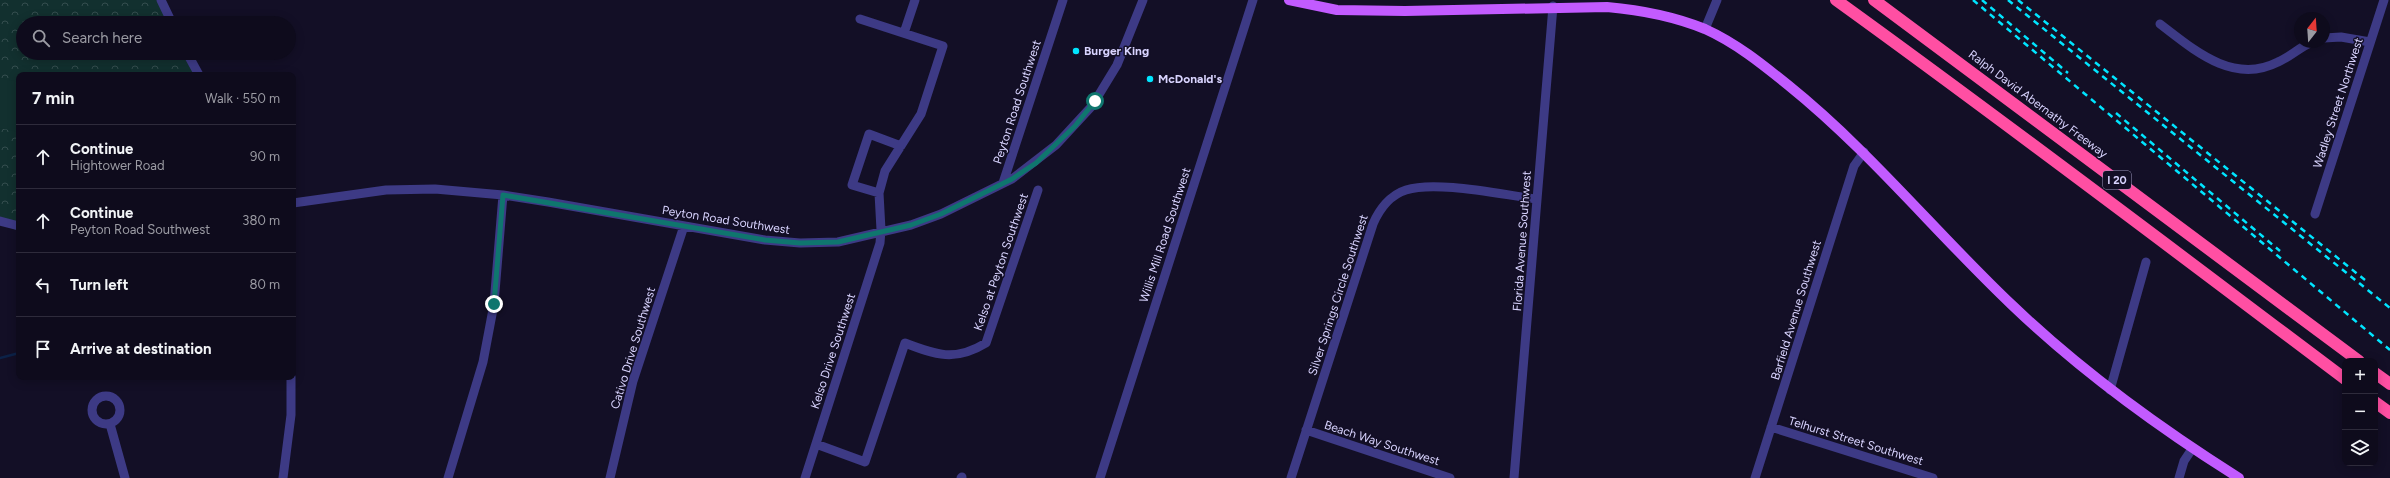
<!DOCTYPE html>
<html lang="en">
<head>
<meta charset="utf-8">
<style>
  body { margin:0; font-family:Figtree,sans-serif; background:#1c1929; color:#f1f3f6 }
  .controls { position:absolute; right:12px; bottom:12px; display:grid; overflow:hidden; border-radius:8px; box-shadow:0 2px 10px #0003 }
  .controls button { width:36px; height:36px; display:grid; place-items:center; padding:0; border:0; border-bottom:1px solid #2e2b3b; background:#0e0b1c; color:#f1f3f6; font:20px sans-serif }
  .compass { position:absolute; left:2294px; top:12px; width:36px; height:36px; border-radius:50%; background:#0e0b1c; box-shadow:0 2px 10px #0003; rotate:17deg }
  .stop { position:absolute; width:12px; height:12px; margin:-9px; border:3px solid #0f766e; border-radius:50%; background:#fff }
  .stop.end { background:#0f766e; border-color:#fff; box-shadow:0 1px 4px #0008 }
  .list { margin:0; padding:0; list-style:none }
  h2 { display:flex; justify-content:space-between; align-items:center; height:52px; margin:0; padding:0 16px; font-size:17px }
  h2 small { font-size:13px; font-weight:400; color:#9b9ba3 }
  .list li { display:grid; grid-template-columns:26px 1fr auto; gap:12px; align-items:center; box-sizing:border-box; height:64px; padding:0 16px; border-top:1px solid #2e2b3b }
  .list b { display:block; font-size:15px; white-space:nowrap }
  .list p { margin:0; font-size:13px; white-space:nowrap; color:#9b9ba3 }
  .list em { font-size:13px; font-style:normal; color:#9b9ba3 }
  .icon { flex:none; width:22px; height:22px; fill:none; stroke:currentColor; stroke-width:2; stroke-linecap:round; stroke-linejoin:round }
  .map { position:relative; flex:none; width:2390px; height:478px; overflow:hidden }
  .search { position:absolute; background:#0e0b1c; box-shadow:0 2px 10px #0003; left:16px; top:16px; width:280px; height:44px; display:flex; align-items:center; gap:10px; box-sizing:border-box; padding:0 14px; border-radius:22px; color:#9b9ba3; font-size:15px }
  .panel { position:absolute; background:#0e0b1c; box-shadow:0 2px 10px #0003; left:16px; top:72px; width:280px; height:308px; border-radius:8px }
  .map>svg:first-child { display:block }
  .forest { fill:url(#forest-crowns) }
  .pitch { fill:#12302f }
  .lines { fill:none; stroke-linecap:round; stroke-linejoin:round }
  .stream { stroke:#0c2248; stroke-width:2.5 }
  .minor { stroke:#3d3a85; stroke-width:9 }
  .major { stroke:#c25bff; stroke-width:10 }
  .highway { stroke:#ff4fa3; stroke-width:12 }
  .rail { stroke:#00e5ff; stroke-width:2.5; stroke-dasharray:6 5; stroke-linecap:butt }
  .route { stroke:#0f766e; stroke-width:5 }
  .poi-dot { fill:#00e5ff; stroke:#130f26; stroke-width:1.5 }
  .labels { text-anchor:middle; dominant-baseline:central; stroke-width:3; stroke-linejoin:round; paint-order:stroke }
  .shield { fill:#130f26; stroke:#9e99be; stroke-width:1 }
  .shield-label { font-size:11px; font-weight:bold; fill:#d9d4ff }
  .poi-label { font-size:12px; font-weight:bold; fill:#d9d4ff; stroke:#130f26; text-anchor:start }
  .street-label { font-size:12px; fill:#d9d4ff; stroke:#130f26 }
</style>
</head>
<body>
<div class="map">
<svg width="2390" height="478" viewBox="0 0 2390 478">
  <defs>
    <pattern id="forest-crowns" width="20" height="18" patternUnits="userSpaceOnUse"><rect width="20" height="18" fill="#12302f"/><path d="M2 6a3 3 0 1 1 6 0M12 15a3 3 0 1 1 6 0" fill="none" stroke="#344d4e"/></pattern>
  </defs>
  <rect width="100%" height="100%" fill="#130f26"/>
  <path class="forest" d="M0,0H160L172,23H23V53H187L198,75H19V231L0,224Z"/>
  <path class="pitch" d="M0,78L19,82V132L0,128Z"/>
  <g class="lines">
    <path class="stream" d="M0,358L19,353"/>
    <path class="minor" d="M161,0L172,23
      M2160,24C2194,50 2233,85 2278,62C2290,57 2300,47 2312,42
      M1705,29L1717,0
      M904,33L915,0
      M2324,38L2341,37L2370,42
      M187,53L199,75
      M1003,183L1063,0
      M879,193L852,185L869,134L901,146
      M293,203L386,190L435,189L503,195L548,202L765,240L800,243L838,242L911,225L941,214L1012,179L1056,145L1092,106L1117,65L1143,0
      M2315,214L2384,0
      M0,221L19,226
      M2110,390L2146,262
      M92 410a14 14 0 1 1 28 0a14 14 0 1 1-28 0Z
      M110,424L125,478
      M1771,427L1933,478
      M1306,430L1450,478
      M816,444L865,462L905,343C936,355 955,362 986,343L1038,190
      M283,478L291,415V377
      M448,478L483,362L494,304L503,195
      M610,478L633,381L684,226
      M805,478L880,243L881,230L879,193L885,171L921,114L943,46L860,19
      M961,478L962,477
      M1100,478L1253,0
      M1291,478L1373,224C1379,210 1390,195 1406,190C1436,180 1503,195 1537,199
      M1514,478L1553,6
      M1755,478L1854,166L1864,152
      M2179,478L2184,461L2192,449"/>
    <path class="major" d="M1289,0L1337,10L1405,11L1607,7C1641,10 1673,16 1705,29C1736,43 1762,64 1788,85C1870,151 1936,233 2012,305C2081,371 2158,427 2239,478"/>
    <path class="highway" d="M1836,0C2008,124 2176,252 2345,379
      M1874,0L2359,361
      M2375,373L2390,384
      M2375,402L2390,413"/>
    <path class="rail" d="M1973,0L2390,350
      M1982,0L2068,73
      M2008,0L2390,308
      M2018,0L2365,280
      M2116,113L2280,251"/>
  </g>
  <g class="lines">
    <path class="route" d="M494,304L503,195L765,240L800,243L838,242L911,225L941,214L1012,179L1036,163L1075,126L1095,101"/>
  </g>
  <g class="poi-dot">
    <circle cx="1076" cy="51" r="4"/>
    <circle cx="1150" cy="79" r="4"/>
  </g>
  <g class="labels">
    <rect class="shield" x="2103" y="171" width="28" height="18" rx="3"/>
    <g class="shield-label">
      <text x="2117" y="180">I 20</text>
    </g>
    <g class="poi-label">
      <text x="1084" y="51">Burger King</text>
      <text x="1158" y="79">McDonald's</text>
    </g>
    <g class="street-label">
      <text transform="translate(1017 102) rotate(-72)">Peyton Road Southwest</text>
      <text transform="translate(2338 103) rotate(-72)">Wadley Street Northwest</text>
      <text transform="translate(2038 104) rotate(37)">Ralph David Abernathy Freeway</text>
      <text transform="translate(726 220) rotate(9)">Peyton Road Southwest</text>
      <text transform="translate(1165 235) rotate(-72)">Willis Mill Road Southwest</text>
      <text transform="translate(1522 241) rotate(-86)">Florida Avenue Southwest</text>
      <text transform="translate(1001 262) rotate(-71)">Kelso at Peyton Southwest</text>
      <text transform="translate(1338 295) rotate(-72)">Silver Springs Circle Southwest</text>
      <text transform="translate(1796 310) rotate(-73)">Barfield Avenue Southwest</text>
      <text transform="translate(633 348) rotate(-73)">Cativo Drive Southwest</text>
      <text transform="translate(833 351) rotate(-72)">Kelso Drive Southwest</text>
      <text transform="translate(1856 441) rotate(17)">Telhurst Street Southwest</text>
      <text transform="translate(1382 443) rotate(18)">Beach Way Southwest</text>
    </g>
  </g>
</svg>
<div class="controls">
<button>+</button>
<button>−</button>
<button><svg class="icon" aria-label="layers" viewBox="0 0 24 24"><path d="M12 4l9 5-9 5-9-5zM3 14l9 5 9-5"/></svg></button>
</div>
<svg class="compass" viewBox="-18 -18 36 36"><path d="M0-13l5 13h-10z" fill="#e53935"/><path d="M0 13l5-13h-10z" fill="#9b9ba3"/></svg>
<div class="stop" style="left:1095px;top:101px"></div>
<div class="stop end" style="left:494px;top:304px"></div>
<div class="search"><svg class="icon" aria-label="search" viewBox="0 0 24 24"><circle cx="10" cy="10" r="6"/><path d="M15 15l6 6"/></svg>Search here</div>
<section class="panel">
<h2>7 min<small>Walk · 550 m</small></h2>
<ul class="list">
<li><svg class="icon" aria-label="ahead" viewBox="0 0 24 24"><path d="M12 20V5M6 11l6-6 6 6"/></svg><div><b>Continue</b><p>Hightower Road</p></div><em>90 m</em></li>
<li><svg class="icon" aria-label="ahead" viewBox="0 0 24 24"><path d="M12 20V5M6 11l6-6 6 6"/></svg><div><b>Continue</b><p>Peyton Road Southwest</p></div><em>380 m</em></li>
<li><svg class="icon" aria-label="left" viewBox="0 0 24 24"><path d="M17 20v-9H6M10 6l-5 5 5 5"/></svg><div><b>Turn left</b></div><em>80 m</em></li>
<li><svg class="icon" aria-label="arrive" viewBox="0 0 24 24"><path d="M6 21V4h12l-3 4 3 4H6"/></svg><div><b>Arrive at destination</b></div></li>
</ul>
</section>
</div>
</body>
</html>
